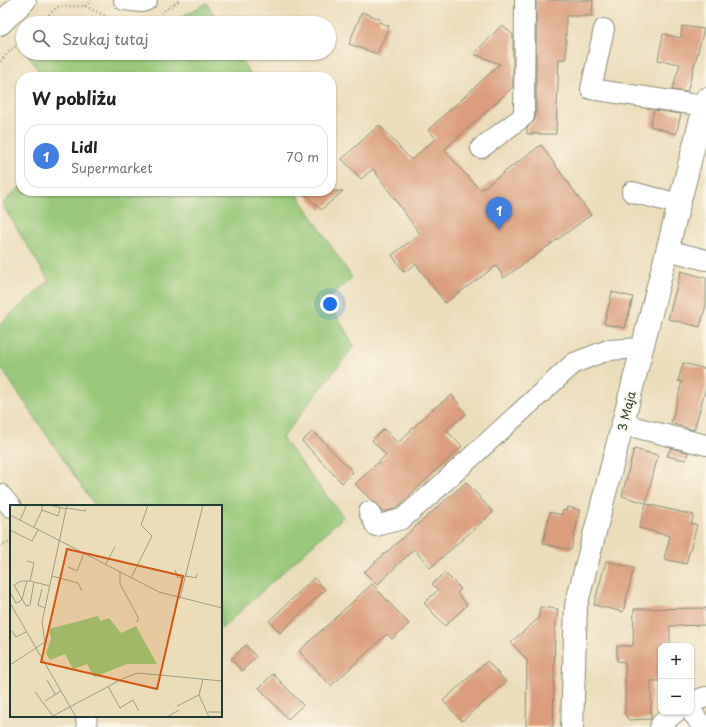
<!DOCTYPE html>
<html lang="pl">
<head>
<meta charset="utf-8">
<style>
  body { margin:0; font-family:"Playpen Sans",sans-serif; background:#f2f2f2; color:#222 }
  .controls { position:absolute; right:12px; bottom:12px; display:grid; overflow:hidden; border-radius:8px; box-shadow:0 1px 3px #0004 }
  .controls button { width:36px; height:36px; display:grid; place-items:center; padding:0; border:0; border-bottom:1px solid #e0e0e0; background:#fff; color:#222; font:20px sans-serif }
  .you { position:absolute; left:330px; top:304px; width:14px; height:14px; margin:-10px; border:3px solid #fff; border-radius:50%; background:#1a73e8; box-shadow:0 0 0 6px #1a73e833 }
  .badge { display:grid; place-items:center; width:26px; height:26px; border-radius:50%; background:#b5179e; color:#fff; font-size:13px; font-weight:700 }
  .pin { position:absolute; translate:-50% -33px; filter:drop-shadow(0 1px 2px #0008) }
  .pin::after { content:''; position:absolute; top:21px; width:14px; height:12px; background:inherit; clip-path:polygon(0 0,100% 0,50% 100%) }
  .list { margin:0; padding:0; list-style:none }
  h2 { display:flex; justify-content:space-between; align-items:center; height:52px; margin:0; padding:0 16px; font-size:17px }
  h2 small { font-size:13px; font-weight:400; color:#767676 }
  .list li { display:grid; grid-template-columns:26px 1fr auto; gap:12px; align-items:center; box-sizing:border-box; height:64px; margin:0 8px 8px; padding:0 8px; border:1px solid #e0e0e0; border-radius:16px }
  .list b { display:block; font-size:15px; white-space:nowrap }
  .list p { margin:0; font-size:13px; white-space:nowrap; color:#767676 }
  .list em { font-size:13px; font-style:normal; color:#767676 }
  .icon { flex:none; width:22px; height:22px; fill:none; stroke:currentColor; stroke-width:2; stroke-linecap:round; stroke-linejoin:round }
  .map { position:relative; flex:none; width:706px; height:727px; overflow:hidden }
  .search { position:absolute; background:#fff; box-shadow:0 1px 3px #0004; left:16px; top:16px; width:320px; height:44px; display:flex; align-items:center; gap:10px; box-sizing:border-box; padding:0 14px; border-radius:22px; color:#767676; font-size:15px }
  .panel { position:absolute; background:#fff; box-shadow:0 1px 3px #0004; left:16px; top:72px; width:320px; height:124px; border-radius:16px }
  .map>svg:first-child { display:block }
  .green { fill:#98c979; stroke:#5c8356 }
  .building { fill:#da9e7b }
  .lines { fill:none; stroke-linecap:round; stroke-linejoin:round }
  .minor-casing { stroke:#868d76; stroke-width:22 }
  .major-casing { stroke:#868d76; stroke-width:24 }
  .path { stroke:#868d76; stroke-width:2.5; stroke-dasharray:1 3; stroke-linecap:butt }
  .minor { stroke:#fff; stroke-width:20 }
  .major { stroke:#fff; stroke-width:22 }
  .labels { text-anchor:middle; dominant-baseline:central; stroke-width:3.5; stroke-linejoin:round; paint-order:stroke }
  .street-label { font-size:12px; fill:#1f3d34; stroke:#fcf5e5 }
  .inset-road { fill:none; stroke:#9a9d84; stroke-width:1 }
  .view { fill:#d45610; fill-opacity:0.15; stroke:#d45610; stroke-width:2 }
  .inset-edge { fill:none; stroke:#1f3d34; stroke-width:2 }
</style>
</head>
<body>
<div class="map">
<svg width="706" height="727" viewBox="0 0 706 727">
  <rect width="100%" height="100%" fill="#fcf5e5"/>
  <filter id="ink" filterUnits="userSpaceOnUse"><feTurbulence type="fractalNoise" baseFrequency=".025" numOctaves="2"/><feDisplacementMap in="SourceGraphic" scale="8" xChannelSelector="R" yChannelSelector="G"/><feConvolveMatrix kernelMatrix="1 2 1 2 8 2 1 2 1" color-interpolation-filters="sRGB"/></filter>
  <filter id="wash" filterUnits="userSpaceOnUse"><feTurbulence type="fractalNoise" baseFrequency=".012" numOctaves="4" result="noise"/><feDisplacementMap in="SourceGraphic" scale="16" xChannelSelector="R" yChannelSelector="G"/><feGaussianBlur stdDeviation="0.9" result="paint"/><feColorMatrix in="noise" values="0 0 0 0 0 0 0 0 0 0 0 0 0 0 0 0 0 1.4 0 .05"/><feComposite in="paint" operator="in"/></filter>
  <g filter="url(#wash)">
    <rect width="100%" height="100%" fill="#ecddb9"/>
    <path class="green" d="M207,3L219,23H170Z
      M27,53H237L252,77H43Z
      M21,186V191H295L352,278L327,299L354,346L282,438L343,517L221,629V506H95L0,366V324L49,281L2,204Z"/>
    <g id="blocks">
      <path class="building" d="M536,0H593L592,16H566V59H559L556,134H527V128L534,121L536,116Z
        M362,12L380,19L379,22L389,26L377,54L349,44Z
        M502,25L513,35V87L444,150L480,190L541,145L591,215L504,278L496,266L445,303L416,264L404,272L392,255L420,234L373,169L361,179L342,159L379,125L411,160L436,138L428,130L500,64L474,54Z
        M682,26L704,29L687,92L672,90L680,64L658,60L663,34L681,38Z
        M654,110L681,114L676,134L650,126Z
        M302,191H343L321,210Z
        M681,271L706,278V305L700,327L668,319Z
        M612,292L633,297L625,328L604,324Z
        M683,363L706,369V387L694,430L671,423L682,382L678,381Z
        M452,395L466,414L446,430L462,446L395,509L383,512L376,503L372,501L355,484L386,455L372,440L384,429L398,443L430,411Z
        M313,431L353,472L342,483L302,441Z
        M671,448L688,452L686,460L667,456Z
        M634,449L658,455L646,503L622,496Z
        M466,482L493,512L430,568L414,549L377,585L364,572Z
        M646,504L694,515L691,523L697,525L686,564L664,559L670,536L639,528Z
        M567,507L580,510L571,550L543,544L550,512L562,515L563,510L566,511Z
        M606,561L634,568L623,612L594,605Z
        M445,573L461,589L457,593L467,605L445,626L424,603L438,590L432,584Z
        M314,578L325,590L280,633L269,621Z
        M372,584L409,624L392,639L387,634L331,686L299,651Z
        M540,607L558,609L555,629L553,727H526L527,660L511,642L538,619Z
        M706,608V625L670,626V646H661V681H651V719L629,720L625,715V662L617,661V646H633L634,609Z
        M246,645L256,657L242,671L231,659Z
        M487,661L506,682L462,721L443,701Z
        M273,674L303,705L288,719L259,688Z"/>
    </g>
  </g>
  <g filter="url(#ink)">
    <use href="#blocks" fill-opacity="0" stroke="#868d76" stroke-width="1"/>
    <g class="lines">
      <defs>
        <path id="minor" d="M124,0L142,2L147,0
          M604,29L591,89L704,106
          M481,148L524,116L525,0
          M632,192L679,204
          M667,250L706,260
          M622,424L706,445
          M0,494L11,507
          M369,512L376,526L402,519L431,494L574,363L608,350L642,348
          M691,702L706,697
          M691,711L703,727
          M86,716L87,727
          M660,727L661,724L676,712"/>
        <path id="major" d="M0,24L25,0
          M572,727L576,606L706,99"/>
      </defs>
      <use href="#minor" class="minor-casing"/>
      <use href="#major" class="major-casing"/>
      <path class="path" d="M85,6L91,0
        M161,13L180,0
        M40,23L57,7L85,6L118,22L140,21
        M0,61L23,39
        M0,545L11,542"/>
      <use href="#minor" class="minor"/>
      <use href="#major" class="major"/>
    </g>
  </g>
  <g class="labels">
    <g class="street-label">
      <text transform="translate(626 411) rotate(-76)">3 Maja</text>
    </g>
  </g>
  <g transform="translate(10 505)">
    <rect width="212" height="212" fill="#ecddb9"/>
    <path d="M88,111L90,116L99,113L111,128L126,121L147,159H117L84,172L77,159L63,164L55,149L40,155L36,148L41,134L39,124Z" fill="#98c979"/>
    <path class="inset-road" d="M39,0L57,4M57,3L75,6L76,4M32,5L48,11L50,3M0,10L149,87L212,103M10,15L16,2L13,0M24,22L32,5V0M0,25L22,36L28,25M17,56L24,58L20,76L40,81M95,60L105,42M58,62L67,66L74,48M165,65L168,73L176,71L186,73L187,69M110,67V79L128,112V116L126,117M42,71L68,78L72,86M121,73L142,31L131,20L138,0M20,76H11L4,80L16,101L20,100L24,77M32,84L28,100L35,103M0,87L6,98L9,97L12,94L17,76M170,93L193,0M0,98L66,212M2,126L6,132L16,127M0,160L35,137L32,117L57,0M37,175L45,189M98,181L110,203L123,195L129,206M25,187L43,211M189,190L193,174M35,196L51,186M167,201L189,190L199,212M198,207H212M41,212L114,173L128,168L212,176M157,212L169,205"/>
    <path class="view" d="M57,44L173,71L147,184L31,157Z"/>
    <rect width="212" height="212" class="inset-edge"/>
  </g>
</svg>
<div class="controls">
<button>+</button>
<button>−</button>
</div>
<div class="you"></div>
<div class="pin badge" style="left:499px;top:230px;background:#3f7fe0">1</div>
<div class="search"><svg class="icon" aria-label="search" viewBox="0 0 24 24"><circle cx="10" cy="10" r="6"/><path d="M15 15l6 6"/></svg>Szukaj tutaj</div>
<section class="panel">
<h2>W pobliżu<small></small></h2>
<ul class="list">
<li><span class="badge" style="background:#3f7fe0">1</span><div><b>Lidl</b><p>Supermarket</p></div><em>70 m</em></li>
</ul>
</section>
</div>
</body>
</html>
